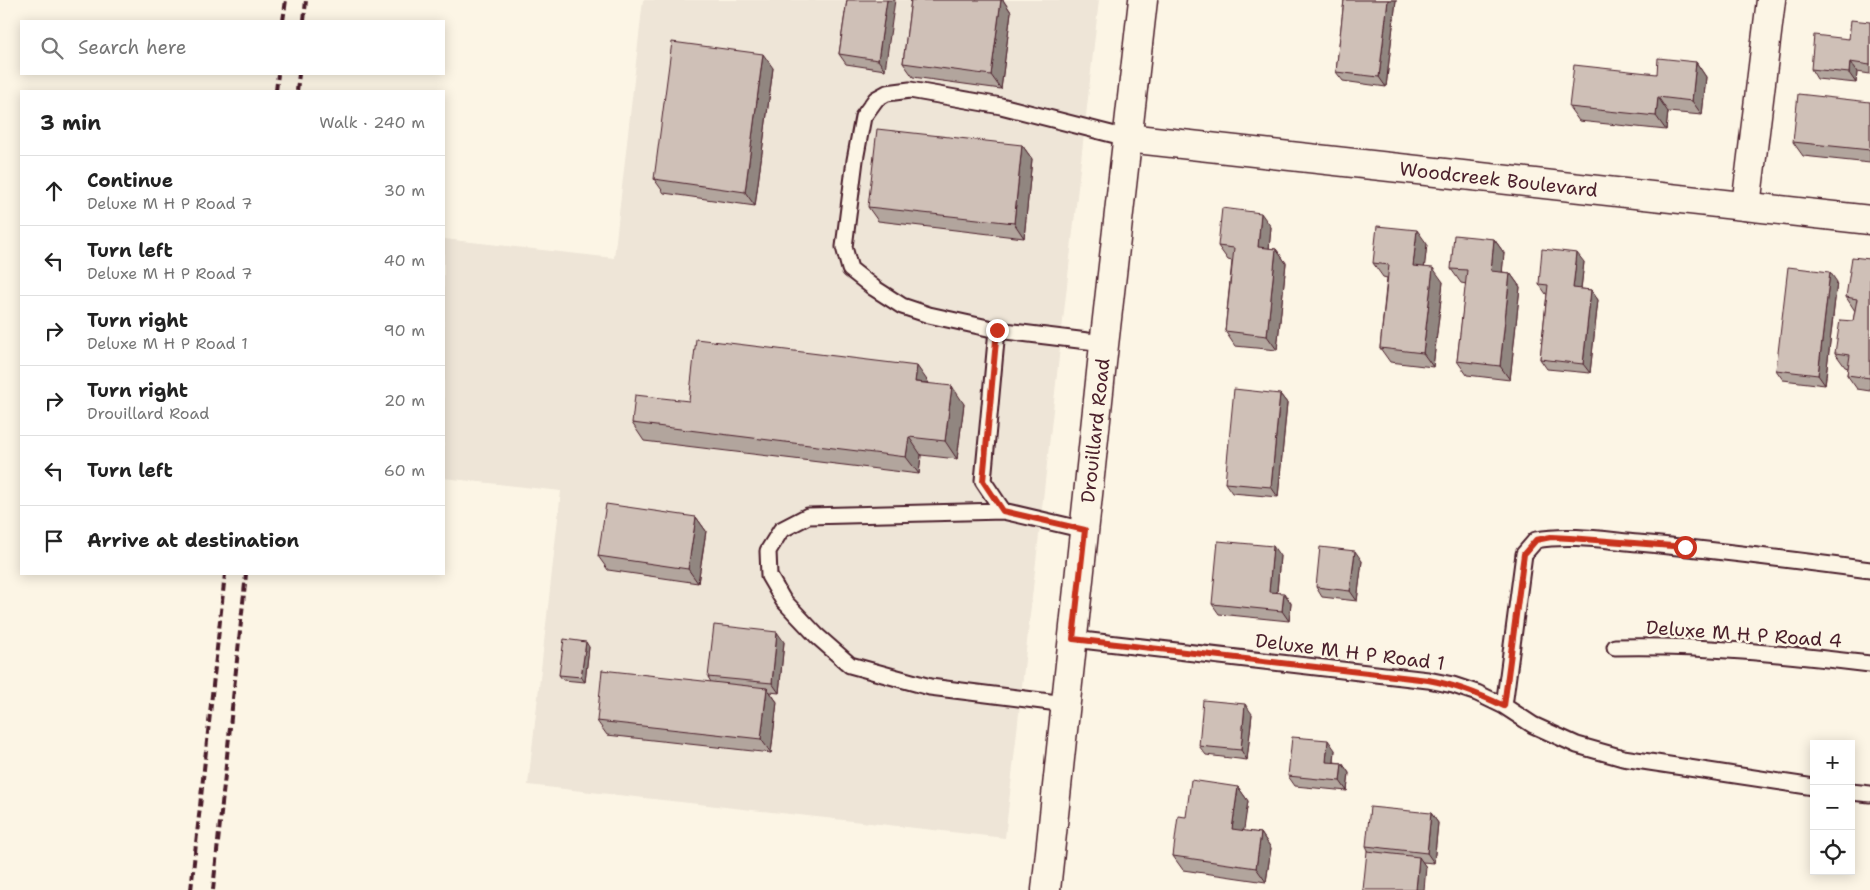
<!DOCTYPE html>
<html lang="en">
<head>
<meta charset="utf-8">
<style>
  body { margin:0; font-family:"Shantell Sans",sans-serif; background:#f2f2f2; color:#222 }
  .controls { position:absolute; right:15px; bottom:15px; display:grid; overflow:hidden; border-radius:0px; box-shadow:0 2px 12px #0003 }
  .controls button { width:45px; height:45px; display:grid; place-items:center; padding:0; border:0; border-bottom:1px solid #e0e0e0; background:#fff; color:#222; font:25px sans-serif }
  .stop { position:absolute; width:15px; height:15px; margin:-11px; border:4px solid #c8321e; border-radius:50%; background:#fff }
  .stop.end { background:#c8321e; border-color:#fff; box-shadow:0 1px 5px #0008 }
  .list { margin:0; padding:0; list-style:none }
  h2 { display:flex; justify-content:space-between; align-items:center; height:65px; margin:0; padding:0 20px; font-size:21px }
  h2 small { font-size:16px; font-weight:400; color:#767676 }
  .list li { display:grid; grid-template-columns:32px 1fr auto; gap:15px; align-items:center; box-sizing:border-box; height:70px; padding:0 20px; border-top:1px solid #e0e0e0 }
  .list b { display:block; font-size:19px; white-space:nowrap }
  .list p { margin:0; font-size:16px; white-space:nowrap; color:#767676 }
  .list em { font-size:16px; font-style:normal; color:#767676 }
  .icon { flex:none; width:28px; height:28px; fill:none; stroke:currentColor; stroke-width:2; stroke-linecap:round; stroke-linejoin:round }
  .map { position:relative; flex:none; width:1870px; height:890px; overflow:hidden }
  .search { position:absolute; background:#fff; box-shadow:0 2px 12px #0003; left:20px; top:20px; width:425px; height:55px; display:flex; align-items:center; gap:12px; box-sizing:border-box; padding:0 18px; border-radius:0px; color:#767676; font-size:19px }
  .panel { position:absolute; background:#fff; box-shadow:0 2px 12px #0003; left:20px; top:90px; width:425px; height:485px; border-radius:0px }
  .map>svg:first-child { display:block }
  .built { fill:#eee5d7 }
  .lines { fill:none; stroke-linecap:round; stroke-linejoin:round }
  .service-casing { stroke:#4a1f2b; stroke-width:19 }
  .minor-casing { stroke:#4a1f2b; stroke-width:31 }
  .tertiary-casing { stroke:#4a1f2b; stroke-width:31 }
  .service { stroke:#fcf5e5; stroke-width:15 }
  .minor { stroke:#fcf5e5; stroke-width:28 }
  .tertiary { stroke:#fcf5e5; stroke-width:28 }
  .rail { stroke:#4a1f2b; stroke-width:4; stroke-dasharray:8 4; stroke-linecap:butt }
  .wall { fill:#b2a59d; stroke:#4a1f2b }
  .shaded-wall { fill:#918680; stroke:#4a1f2b }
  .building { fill:#cfc0b7; stroke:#4a1f2b }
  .route { stroke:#c8321e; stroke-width:6 }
  .labels { text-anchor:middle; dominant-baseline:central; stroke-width:5; stroke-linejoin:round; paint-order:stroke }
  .street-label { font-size:19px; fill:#4a1f2b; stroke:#fcf5e5 }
</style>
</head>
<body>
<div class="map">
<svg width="1870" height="890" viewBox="0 0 1870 890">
  <rect width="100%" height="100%" fill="#fcf5e5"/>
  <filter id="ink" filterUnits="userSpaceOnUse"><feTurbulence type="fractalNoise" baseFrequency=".02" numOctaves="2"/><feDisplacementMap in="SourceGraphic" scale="10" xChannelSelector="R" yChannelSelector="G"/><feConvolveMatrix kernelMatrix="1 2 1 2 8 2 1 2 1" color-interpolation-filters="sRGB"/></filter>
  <g filter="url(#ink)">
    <path class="built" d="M643,0H1099L1005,838L528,785L561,491L444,478V239L614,258Z"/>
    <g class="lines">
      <defs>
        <path id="service" d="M997,330L929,315L902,306L874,288L850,269L844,247L855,160L863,117L876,99L887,93L910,90L1001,106L1127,138
          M1003,511L808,516L781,530L768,551L769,576L783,600L817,636L850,665L930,687L1066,704
          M1085,530L1003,511L983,481L997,330L1104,343
          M1073,639L1428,680L1453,685L1477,693L1504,706L1533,725L1577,745L1623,758L1814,787
          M1615,647C1700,645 1786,654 1870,664
          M1504,706L1524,554L1536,540C1569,534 1604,540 1638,543C1716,550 1793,560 1870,570
          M1851,792L1870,794"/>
        <g id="minor">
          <path id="s1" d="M1127,138L1870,220"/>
          <path d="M1746,206L1771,0"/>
        </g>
        <g id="tertiary">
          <path id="s2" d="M1046,890L1102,363L1143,0"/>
        </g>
      </defs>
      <use href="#service" class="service-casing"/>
      <use href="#minor" class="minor-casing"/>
      <use href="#tertiary" class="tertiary-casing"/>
      <use href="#service" class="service"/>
      <use href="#minor" class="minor"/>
      <use href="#tertiary" class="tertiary"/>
      <path class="rail" d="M283,21L286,0
        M304,21L306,0
        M276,91L278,74
        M297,91L299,74
        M191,890L225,574
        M213,890L246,574"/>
    </g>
    <path class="wall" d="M847,0L885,70L846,64L839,54Z
      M911,0H1003L1011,12L1001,89L913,77L903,63Z
      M1344,0H1396L1386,87L1343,81L1336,72Z
      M1870,22V74L1857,72L1856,83L1817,79L1811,69Z
      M1696,62L1706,77L1702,115L1668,112L1666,130L1579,121L1569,107L1657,74Z
      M773,68L755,206L664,193L654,179Z
      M1870,102V163L1803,156L1793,142Z
      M1022,145L1032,159L1024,238L878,221L868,207Z
      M1271,227L1269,249H1276L1286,263L1277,350L1235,346L1225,331L1232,261L1228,260L1218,246Z
      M1494,239L1504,253L1502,272L1510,273L1520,287L1510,380L1467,375L1457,361L1466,284L1461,283L1451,269Z
      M1427,244L1424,267L1443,282L1433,367L1390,362L1380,348L1387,278L1383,277L1373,263Z
      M1870,259V391L1857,389L1847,375L1848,368L1845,367L1835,353L1853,321L1855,311L1846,297Z
      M1584,262L1581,289L1591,290L1598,300L1590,373L1547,369L1540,359L1547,294H1546L1539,284Z
      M1837,282L1825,385L1783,380L1776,370Z
      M929,384L964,404L957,459L921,455L919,474L644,441L632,423L689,401Z
      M1280,394L1287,403L1278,497L1232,493L1225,483Z
      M696,517L706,531L698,583L608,570L598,556Z
      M1280,556L1277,593L1291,603L1289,621L1219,614L1212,604Z
      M1362,561L1357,601L1322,597L1316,587Z
      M784,642L779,693L770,692L777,702L771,753L607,735L597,721L711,682L708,677Z
      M589,647L585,682L563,680L559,675Z
      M1252,714L1247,760L1206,755L1199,746Z
      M1335,750L1334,762L1342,763L1349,773L1347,791L1295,786L1288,776Z
      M1238,787L1248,801L1243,831L1261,833L1271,848L1266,882L1183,870L1173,856L1186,817Z
      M1431,813L1438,823L1434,863L1422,862L1426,867L1369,852L1366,846Z"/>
    <path class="shaded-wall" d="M887,0H895L885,70L878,60Z
      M1001,0H1003L1011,12L1001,89L991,75Z
      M1388,0H1396L1386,87L1379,77Z
      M763,54L773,68L755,206L745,192Z
      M1696,62L1706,77L1702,115L1692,101Z
      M1850,62L1857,72L1856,83L1849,73Z
      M1658,97L1668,112L1666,130L1656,116Z
      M1022,145L1032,159L1024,238L1014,223Z
      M1261,213L1271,227L1268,262L1258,247Z
      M1417,230L1427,244L1423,280L1413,266Z
      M1494,239L1504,253L1501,285L1491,271Z
      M1276,249L1286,263L1277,350L1267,336Z
      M1577,253L1584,262L1580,298L1573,288Z
      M1433,268L1443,282L1433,367L1423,353Z
      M1830,272L1837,282L1825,385L1818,375Z
      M1510,273L1520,287L1510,380L1500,366Z
      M1591,290L1598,300L1590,373L1583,364Z
      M917,366L929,383L915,382Z
      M952,386L964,404L957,459L945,441Z
      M1280,394L1287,403L1278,497L1271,487Z
      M909,437L921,455L919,474L906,457Z
      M696,517L706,531L698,583L688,569Z
      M1273,546L1280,556L1276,602L1269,592Z
      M1355,551L1362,561L1357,601L1350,591Z
      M1284,593L1291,603L1289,621L1282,611Z
      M777,632L784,642L779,693L772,683Z
      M586,642L589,647L585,682L581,677Z
      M767,688L777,702L771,753L761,739Z
      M1245,704L1252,714L1247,760L1241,750Z
      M1328,740L1335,750L1333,772L1326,762Z
      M1342,763L1349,773L1347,791L1340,781Z
      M1238,787L1248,801L1242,843L1232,829Z
      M1431,813L1438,823L1434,863L1427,853Z
      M1261,833L1271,848L1266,882L1256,868Z
      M1419,857L1426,867L1424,890H1416Z"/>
    <path class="building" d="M847,0H887L878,60L839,54Z
      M911,0H1001L991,75L903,63Z
      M1344,0H1388L1379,77L1336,72Z
      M1851,20L1870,22V65L1850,62L1849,73L1811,69L1814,35L1849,39Z
      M672,42L763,54L745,192L654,179Z
      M1658,58L1696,62L1692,101L1658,97L1656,116L1569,107L1574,65L1657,74Z
      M1798,94L1870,102V150L1793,142Z
      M877,129L1022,145L1014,223L868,207Z
      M1222,208L1261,213L1258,247L1276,249L1267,336L1225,331L1234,248L1218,246Z
      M1377,226L1417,230L1413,266L1433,268L1423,353L1380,348L1389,265L1373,263Z
      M1454,235L1494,239L1491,271L1510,273L1500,366L1457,361L1467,270L1451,269Z
      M1542,249L1577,253L1573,288L1591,290L1583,364L1540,359L1548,285L1539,284Z
      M1852,257L1870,259V378L1847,375L1850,355L1835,353L1840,320L1853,321L1857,299L1846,297Z
      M1788,267L1830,272L1818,375L1776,370Z
      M696,339L917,366L915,382L952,386L945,441L909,437L906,457L632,423L635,395L689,401Z
      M1234,389L1280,394L1271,487L1225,483Z
      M606,504L696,517L688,569L598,556Z
      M1218,541L1273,546L1269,592L1284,593L1282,611L1212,604Z
      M1320,547L1355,551L1350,591L1316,587Z
      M714,625L777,632L772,683L708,677Z
      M564,639L586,642L581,677L559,675Z
      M602,670L767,688L761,739L597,721Z
      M1203,700L1245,704L1241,750L1199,746Z
      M1292,737L1328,740L1326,762L1342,763L1340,781L1288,776Z
      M1191,780L1238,787L1232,829L1261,833L1256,868L1173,856L1178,816L1186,817Z
      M1370,807L1431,813L1427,853L1366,846Z
      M1367,851L1419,857L1416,890H1363Z"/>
  </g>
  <g class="lines" filter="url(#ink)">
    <path class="route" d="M997,330L983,481L1003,511L1085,530L1073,639L1428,680C1456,685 1479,694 1504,706L1524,554L1536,540L1551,537L1570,538L1685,547"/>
  </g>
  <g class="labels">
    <g class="street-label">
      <text stroke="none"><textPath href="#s1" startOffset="374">Woodcreek Boulevard</textPath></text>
      <text stroke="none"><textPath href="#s2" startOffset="462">Drouillard Road</textPath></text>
      <text transform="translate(1744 634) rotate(4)">Deluxe M H P Road 4</text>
      <text transform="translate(1350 652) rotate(7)">Deluxe M H P Road 1</text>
    </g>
  </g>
</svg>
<div class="controls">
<button>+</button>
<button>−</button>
<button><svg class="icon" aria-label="locate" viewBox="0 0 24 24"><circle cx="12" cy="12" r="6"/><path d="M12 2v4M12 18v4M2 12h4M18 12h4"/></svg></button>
</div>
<div class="stop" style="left:1685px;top:547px"></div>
<div class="stop end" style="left:997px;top:330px"></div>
<div class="search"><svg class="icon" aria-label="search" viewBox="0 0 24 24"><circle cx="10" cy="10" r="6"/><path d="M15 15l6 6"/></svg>Search here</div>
<section class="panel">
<h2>3 min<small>Walk · 240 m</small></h2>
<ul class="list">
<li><svg class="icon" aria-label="ahead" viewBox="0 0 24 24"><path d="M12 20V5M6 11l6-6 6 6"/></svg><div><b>Continue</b><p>Deluxe M H P Road 7</p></div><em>30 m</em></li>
<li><svg class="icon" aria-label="left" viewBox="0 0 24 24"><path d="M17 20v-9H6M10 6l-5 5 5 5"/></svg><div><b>Turn left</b><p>Deluxe M H P Road 7</p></div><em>40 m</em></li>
<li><svg class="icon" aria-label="right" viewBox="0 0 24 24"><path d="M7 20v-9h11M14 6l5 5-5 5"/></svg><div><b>Turn right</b><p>Deluxe M H P Road 1</p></div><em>90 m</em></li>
<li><svg class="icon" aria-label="right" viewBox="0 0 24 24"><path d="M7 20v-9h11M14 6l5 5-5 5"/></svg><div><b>Turn right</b><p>Drouillard Road</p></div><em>20 m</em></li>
<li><svg class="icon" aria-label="left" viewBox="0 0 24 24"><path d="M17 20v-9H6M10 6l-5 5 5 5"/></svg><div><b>Turn left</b></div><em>60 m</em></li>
<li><svg class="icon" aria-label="arrive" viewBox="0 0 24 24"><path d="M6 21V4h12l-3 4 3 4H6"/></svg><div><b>Arrive at destination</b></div></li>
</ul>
</section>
</div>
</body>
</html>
